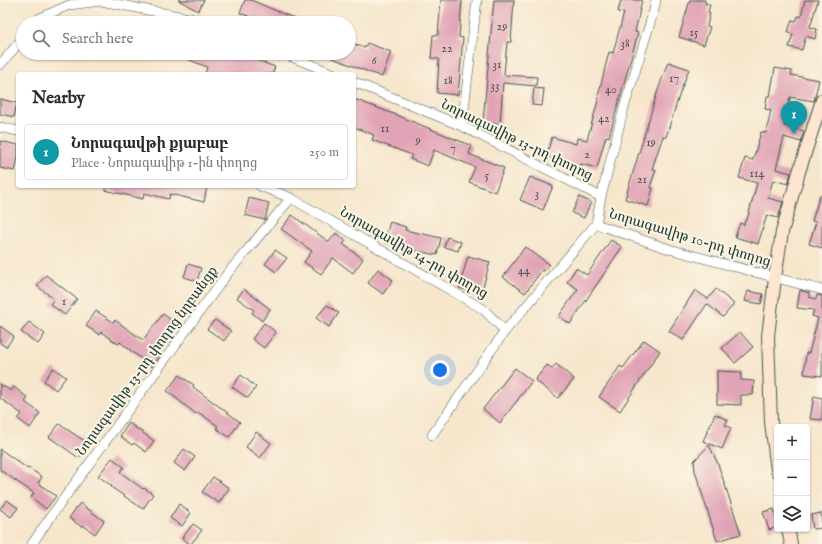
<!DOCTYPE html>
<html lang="en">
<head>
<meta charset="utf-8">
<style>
  body { margin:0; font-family:"IM FELL English","Noto Serif Armenian",serif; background:#f7f7f7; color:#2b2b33 }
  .controls { position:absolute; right:12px; bottom:12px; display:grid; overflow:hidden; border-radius:4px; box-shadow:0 1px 3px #0004 }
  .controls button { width:36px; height:36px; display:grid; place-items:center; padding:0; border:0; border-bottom:1px solid #e1e1e2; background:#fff; color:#2b2b33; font:20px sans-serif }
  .you { position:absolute; left:440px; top:370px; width:14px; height:14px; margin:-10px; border:3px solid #fff; border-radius:50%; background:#1a73e8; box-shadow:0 0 0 6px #1a73e833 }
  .badge { display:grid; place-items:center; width:26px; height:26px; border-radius:50%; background:#c8321e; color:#fff; font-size:13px; font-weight:700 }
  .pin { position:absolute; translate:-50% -33px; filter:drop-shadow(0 1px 2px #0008) }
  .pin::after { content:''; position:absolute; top:21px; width:14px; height:12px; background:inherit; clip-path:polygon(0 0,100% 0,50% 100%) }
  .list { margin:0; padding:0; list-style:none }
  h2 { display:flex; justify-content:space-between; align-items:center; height:52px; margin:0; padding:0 16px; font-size:17px }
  h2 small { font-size:13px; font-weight:400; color:#7c7c81 }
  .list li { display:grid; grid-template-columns:26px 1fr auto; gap:12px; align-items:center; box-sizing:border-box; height:56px; margin:0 8px 8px; padding:0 8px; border:1px solid #e1e1e2; border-radius:4px }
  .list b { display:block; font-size:15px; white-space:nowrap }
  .list p { margin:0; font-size:13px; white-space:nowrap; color:#7c7c81 }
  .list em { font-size:13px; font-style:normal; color:#7c7c81 }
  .icon { flex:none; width:22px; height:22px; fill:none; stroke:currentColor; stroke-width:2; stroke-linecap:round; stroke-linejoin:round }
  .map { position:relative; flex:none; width:822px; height:544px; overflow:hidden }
  .search { position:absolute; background:#fff; box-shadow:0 1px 3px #0004; left:16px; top:16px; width:340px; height:44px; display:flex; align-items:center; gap:10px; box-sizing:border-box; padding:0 14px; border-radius:22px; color:#7c7c81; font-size:15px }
  .panel { position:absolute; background:#fff; box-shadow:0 1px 3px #0004; left:16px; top:72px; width:340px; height:116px; border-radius:4px }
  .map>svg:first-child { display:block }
  .building { fill:#e1a4b6 }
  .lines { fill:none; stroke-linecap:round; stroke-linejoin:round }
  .minor-casing { stroke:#3f564b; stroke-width:10 }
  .secondary-casing { stroke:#3f564b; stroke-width:14 }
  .minor { stroke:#fff; stroke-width:9 }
  .secondary { stroke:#fde5d0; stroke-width:12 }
  .labels { text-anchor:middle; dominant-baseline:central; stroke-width:4; stroke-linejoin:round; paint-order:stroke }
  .number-label { font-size:12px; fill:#505754 }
  .street-label { font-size:14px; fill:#1f3d34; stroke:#fcf5e5 }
</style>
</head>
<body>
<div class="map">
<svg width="822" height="544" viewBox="0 0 822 544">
  <rect width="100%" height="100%" fill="#fcf5e5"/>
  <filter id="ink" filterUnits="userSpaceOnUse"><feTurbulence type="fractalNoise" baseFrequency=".025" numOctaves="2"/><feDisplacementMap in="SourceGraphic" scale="8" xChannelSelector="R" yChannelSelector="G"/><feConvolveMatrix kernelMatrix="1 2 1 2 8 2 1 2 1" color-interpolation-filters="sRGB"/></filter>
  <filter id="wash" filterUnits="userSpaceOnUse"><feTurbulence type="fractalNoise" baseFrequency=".012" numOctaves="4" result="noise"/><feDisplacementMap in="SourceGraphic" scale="16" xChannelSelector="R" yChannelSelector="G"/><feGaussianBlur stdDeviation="0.9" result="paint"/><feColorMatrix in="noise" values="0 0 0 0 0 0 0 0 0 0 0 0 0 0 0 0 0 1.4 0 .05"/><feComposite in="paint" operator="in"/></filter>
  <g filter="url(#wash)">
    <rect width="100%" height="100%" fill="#f6e6cc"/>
    <g id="blocks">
      <path class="building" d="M178,0H204L198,11Z
        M245,0H251L305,23H266L240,13Z
        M441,0H462L459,37L463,38L458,95L437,93L439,59L431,58L433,35H438Z
        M494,0H514L511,42H507L504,75L537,77L536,86L503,83L500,124L483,122Z
        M621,0H642L635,32L638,33L609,137L606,136L597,168L581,164L580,170L569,167L570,164L546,157L552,137L576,144L577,138L587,140L599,97L598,96L609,52L613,53L624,13L618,12Z
        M690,0H705V3L710,5L708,12L710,13L707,26L710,27L704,45L679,37Z
        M805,0H818L810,27L817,29L815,39L806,36L802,50L789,47L793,34L788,32L792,20L796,21L798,16L801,17Z
        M349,42L365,48L367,43L391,52L382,77L322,54L349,53Z
        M172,53H238L275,67L272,74H205L207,67Z
        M668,62L689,69L680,93L666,137L663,136L652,169L656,170L650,187L653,188L648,206L625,199L657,93Z
        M775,68L792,71L791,75L819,80L814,101L790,97L784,126L804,131L801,142L784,137L776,169L791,173L788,184L773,180L768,198L783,202L778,218L767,215L758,244L735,237L740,223L744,225L745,220H747L757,183L739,178L745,158L753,160L761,132L766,133L771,110L765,109L767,96H770Z
        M534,88L544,89L542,106L532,105Z
        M0,99L17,103L14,117L0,114Z
        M354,99L399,116L472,146L469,154L504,168L495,192L469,182L475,167L434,150L428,166L410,159L412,155L372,140L374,135L354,127Z
        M0,141L18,145V157L15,171L0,168Z
        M530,177L553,186L543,210L520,200Z
        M105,186H207L204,202L170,194L169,199L144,193L143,199L105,190Z
        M820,195H822V248L809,244L816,222L812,221Z
        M579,197L591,202L584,218L572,213Z
        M249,198L269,203L265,220L245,215Z
        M292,215L329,242L336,233L346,241L343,244L363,259L353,273L333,258L321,274L304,262L312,251L281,229Z
        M390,222L406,227L405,230L441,238L437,255L402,248L384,242Z
        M447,237L461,242L458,251L444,247Z
        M611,240L622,247L570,324L559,316L578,289L567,282L576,268L587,275Z
        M525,247L549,264L544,271L542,270L525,293L503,277Z
        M275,250L287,258L276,272L265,264Z
        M468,256L490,262L481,294L459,288Z
        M188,264L201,268L197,281L184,277Z
        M378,269L393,280L383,294L368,283Z
        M46,275L77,299L65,315L50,304L54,299L37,286Z
        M244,289L270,309L262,321L252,313L254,310L237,298Z
        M716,289L734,304L723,317L707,304L683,340L669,331L695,290L708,299Z
        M800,290L809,293V297L816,299L817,295L822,296V376L804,374L806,353H809L818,318L812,316L814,310L797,308Z
        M748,291L763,294L761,304L745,301Z
        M327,305L339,313L329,327L316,318Z
        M96,311L113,322L115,320L143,340L163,314L175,323L156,348L162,353L152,367L120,342L118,344L101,332L100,335L86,326Z
        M215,320L231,331L224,341L207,329Z
        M29,322L45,334L38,344L21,332Z
        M264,323L276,332L264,348L252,339Z
        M0,326L14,336L6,347L0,343Z
        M740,332L753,347L735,363L722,348Z
        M644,340L660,351L620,411L599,397L620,366L623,368Z
        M556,364L574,379L558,398L535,380L547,365L552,369Z
        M53,368L66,377L56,390L44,381Z
        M515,368L532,381L500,423L483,409Z
        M717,371L741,372V380L754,381L753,395H741V405L717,404Z
        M179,375L194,385L193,387L240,422L229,437L216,428L218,426L198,412L196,414L167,391Z
        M241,375L256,387L248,398L232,387Z
        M0,384L11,391L14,387L28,398L25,402L40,413L30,428L18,419L22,414L0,398Z
        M814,396L822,398V420L810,419Z
        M715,414L728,420L725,425L731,428L722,449L703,441Z
        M129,423L154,441L146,452L134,443L132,445L120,436Z
        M59,424L89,444L79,458L49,437Z
        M256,432L271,443L260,458L246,447Z
        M709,445L718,464L741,534L717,541L695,471L694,461Z
        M0,449L28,469L29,468L42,477L38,483L56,496L46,509L31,497L34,493L0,470Z
        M184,449L195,457L185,471L174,463Z
        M112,458L124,467L120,472L143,489L144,488L153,494L143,509L111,487L112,486L98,476Z
        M213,477L229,488L219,503L202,492Z
        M7,500L18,508L11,517L0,509Z
        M80,503L104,521L95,534L83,525L82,527L69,518Z
        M179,504L191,513L182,526L170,518Z
        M774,509L777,520V527L769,530L763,512Z
        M821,513L822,528L813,529L811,515Z
        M193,524L202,530L191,544H190L182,538Z"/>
    </g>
  </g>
  <g filter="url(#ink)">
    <use href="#blocks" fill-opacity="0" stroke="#3f564b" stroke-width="1"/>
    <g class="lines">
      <defs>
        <path id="minor" d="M36,23L40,18L69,5L101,1L199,20L207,23
          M282,53L334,74
          M0,65L23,38
          M354,82L462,126L601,197
          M462,126L477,0
          M0,127L18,131
          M260,186L291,198L483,309L505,331
          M596,224L669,249L822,290
          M432,435L505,331L596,224L601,197L624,108L654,10L656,0
          M32,544L49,519L227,274L291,198"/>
        <path id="secondary" d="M777,471L771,422L768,336L775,278L782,232L799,172L822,100
          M788,529L791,544"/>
      </defs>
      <use href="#minor" class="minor-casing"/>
      <use href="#secondary" class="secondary-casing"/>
      <use href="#minor" class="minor"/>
      <use href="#secondary" class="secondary"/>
    </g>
  </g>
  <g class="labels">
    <g class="number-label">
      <text x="502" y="26">29</text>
      <text x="694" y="32">15</text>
      <text x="625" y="43">38</text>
      <text x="447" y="48">22</text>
      <text x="374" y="60">6</text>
      <text x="497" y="64">31</text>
      <text x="674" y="78">17</text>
      <text x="448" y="80">18</text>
      <text x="495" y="85">33</text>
      <text x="611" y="89">40</text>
      <text x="604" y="118">42</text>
      <text x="385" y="128">11</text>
      <text x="418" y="140">9</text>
      <text x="651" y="142">19</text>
      <text x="453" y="148">7</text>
      <text x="587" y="154">2</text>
      <text x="757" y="173">114</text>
      <text x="487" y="175">5</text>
      <text x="642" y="179">21</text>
      <text x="537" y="193">3</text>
      <text x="524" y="270">44</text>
      <text x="64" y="301">1</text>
    </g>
    <g class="street-label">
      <text transform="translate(517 140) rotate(26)">Նորագավիթ 13-րդ փողոց</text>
      <text transform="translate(690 238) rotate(17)">Նորագավիթ 10-րդ փողոց</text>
      <text transform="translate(414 253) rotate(30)">Նորագավիթ 14-րդ փողոց</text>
      <text transform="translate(147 361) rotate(-54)">Նորագավիթ 13-րդ փողոց նրբանցք</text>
    </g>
  </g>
</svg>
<div class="controls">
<button>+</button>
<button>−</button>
<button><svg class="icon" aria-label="layers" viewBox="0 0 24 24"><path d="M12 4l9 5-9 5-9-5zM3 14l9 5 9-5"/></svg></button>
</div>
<div class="you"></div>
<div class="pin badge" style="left:794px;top:134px;background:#0f9aa8">1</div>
<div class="search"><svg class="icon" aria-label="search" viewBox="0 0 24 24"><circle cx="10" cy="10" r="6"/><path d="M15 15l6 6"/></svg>Search here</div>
<section class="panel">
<h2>Nearby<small></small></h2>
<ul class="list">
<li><span class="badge" style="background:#0f9aa8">1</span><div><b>Նորագավթի քյաբաբ</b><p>Place · Նորագավիթ 1-ին փողոց</p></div><em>250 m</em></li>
</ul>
</section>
</div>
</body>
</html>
